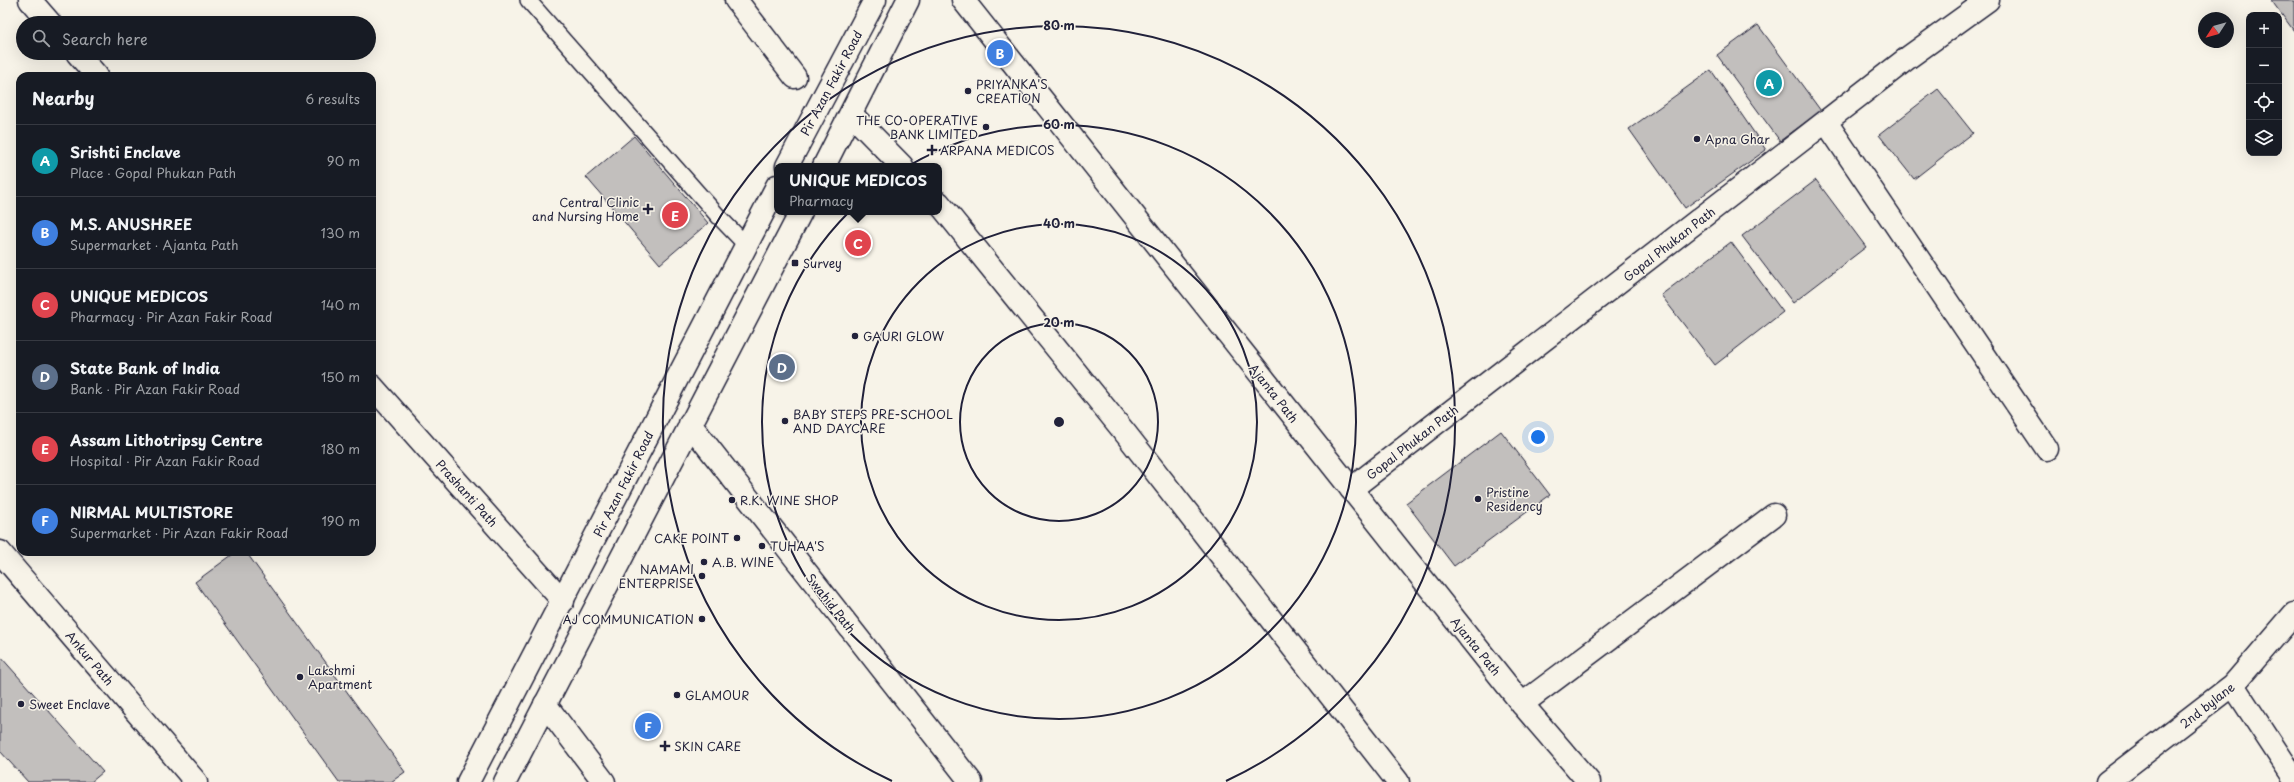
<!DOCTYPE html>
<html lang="en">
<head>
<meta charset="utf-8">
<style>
  body { margin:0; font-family:"Playpen Sans",sans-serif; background:#20242c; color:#f1f3f6 }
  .controls { position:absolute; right:12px; top:12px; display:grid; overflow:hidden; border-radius:8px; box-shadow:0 4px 16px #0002 }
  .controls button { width:36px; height:36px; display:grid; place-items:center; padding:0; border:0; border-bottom:1px solid #363941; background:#171b24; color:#f1f3f6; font:20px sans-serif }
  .compass { position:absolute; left:2198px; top:12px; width:36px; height:36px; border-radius:50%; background:#171b24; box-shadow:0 4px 16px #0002; rotate:234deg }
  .you { position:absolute; left:1538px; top:437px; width:14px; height:14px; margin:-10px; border:3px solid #fff; border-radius:50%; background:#1a73e8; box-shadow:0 0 0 6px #1a73e833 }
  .badge { display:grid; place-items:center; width:26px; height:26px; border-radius:50%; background:#1a73e8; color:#fff; font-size:13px; font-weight:700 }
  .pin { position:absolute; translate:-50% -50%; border:2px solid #fff; box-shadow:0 1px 4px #0006 }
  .popup { position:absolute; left:774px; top:163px; width:168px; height:52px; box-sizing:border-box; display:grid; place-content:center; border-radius:8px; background:#171b24; filter:drop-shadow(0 1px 3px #0005); font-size:13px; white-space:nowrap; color:#9ea1a6 }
  .popup b { font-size:15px; color:#f1f3f6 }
  .popup::after { content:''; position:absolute; left:50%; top:100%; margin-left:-8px; border:8px solid transparent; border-top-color:#171b24 }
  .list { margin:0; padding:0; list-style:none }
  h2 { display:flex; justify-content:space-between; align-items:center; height:52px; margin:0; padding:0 16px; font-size:17px }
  h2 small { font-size:13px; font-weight:400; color:#9ea1a6 }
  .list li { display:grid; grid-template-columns:26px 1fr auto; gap:12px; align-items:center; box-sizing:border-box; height:72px; padding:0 16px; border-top:1px solid #363941 }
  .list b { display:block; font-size:15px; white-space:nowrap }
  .list p { margin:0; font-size:13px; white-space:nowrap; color:#9ea1a6 }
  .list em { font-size:13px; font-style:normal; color:#9ea1a6 }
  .icon { flex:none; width:22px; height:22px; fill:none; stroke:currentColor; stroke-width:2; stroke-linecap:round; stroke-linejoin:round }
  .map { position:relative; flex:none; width:2294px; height:782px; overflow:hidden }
  .search { position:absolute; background:#171b24; box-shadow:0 4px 16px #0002; left:16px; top:16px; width:360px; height:44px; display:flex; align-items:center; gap:10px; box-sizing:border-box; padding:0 14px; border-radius:22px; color:#9ea1a6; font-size:15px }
  .panel { position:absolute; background:#171b24; box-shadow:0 4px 16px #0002; left:16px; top:72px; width:360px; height:484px; border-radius:12px }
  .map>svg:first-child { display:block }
  .building { fill:#c2bfbd; stroke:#22223b }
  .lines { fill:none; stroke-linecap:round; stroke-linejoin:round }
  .service-casing { stroke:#22223b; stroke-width:18 }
  .minor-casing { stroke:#22223b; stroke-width:25 }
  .tertiary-casing { stroke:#22223b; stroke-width:25 }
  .secondary-casing { stroke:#22223b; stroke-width:25 }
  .service { stroke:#f7f3e8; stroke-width:15 }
  .minor { stroke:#f7f3e8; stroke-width:22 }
  .tertiary { stroke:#f7f3e8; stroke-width:22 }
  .secondary { stroke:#f7f3e8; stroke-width:22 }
  .ring { fill:none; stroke:#22223b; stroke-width:2 }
  .poi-dot { fill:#22223b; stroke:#f7f3e8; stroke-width:1.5 }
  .labels { text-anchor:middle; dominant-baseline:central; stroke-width:3; stroke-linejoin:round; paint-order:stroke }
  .street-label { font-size:12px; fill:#22223b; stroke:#f7f3e8 }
  .poi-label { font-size:12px; fill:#22223b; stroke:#f7f3e8; text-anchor:start }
  .centre { fill:#22223b; stroke:#f7f3e8; stroke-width:2 }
  .ring-label { font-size:12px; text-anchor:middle; font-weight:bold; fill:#22223b; stroke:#f7f3e8; stroke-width:3; stroke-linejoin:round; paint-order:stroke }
</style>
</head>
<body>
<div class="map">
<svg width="2294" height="782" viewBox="0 0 2294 782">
  <rect width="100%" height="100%" fill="#f7f3e8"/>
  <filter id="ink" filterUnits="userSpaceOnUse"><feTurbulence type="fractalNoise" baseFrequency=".025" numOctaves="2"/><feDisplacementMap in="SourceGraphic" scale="8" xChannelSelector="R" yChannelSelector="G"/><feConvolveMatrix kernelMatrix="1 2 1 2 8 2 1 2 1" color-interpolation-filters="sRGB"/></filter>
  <g filter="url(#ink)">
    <path class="building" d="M2271,0H2294V31Z
      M1758,25L1821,111L1780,141L1717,55Z
      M1711,70L1766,150L1685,208L1629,129Z
      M1938,89L1973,133L1914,179L1879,135Z
      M634,136L708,223L660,264L586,177Z
      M1816,180L1866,247L1793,303L1742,236Z
      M1731,242L1783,312L1715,365L1661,295Z
      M1501,431L1550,495L1454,566L1406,503Z
      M236,552H246L405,772L391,782H339L195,582Z
      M0,656L103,772L91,782H28L0,751Z"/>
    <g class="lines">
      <defs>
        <path id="service" d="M528,0L719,217L746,245"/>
        <path id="minor" d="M30,0L50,23
          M736,0L795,77
          M77,53L97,76
          M851,114L902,166
          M1826,122L2047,449
          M939,203L1126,434L1398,782
          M372,386L563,601
          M690,424L971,782
          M1351,489L1909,57L1988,0
          M0,552L196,782
          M2233,685L2294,778
          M545,704L604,782
          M1522,704L1774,515
          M2107,782L2233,685L2294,614"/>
        <path id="tertiary" d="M963,0L1522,704L1589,782"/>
        <path id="secondary" d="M787,166L875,0
          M824,166L908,0
          M468,782L777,186
          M505,782L801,212"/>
      </defs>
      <use href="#service" class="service-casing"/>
      <use href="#minor" class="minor-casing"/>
      <use href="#tertiary" class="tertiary-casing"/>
      <use href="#secondary" class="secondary-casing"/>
      <use href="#service" class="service"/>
      <use href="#minor" class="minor"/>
      <use href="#tertiary" class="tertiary"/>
      <use href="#secondary" class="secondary"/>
    </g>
  </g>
  <g class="ring">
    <circle cx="1059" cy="422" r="99"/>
    <circle cx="1059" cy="422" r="198"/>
    <circle cx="1059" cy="422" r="297"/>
    <path d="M892 781A396 396 0 1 1 1226 781"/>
  </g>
  <g class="poi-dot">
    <circle cx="968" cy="91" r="4"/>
    <circle cx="986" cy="127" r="4"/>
    <circle cx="1697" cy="139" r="4"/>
    <path d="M930 144h4v4h4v4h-4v4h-4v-4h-4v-4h4z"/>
    <path d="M646 203h4v4h4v4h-4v4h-4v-4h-4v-4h4z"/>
    <rect x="791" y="259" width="8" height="8" rx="2"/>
    <circle cx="855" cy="336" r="4"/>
    <circle cx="785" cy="421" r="4"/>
    <circle cx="1478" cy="499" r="4"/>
    <circle cx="732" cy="500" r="4"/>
    <circle cx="737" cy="538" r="4"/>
    <circle cx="762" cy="546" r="4"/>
    <circle cx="704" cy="562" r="4"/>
    <circle cx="702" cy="576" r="4"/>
    <circle cx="702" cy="619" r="4"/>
    <circle cx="300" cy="677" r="4"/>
    <circle cx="677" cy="695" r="4"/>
    <circle cx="21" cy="704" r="4"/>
    <path d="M663 740h4v4h4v4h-4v4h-4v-4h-4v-4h4z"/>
  </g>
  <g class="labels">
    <g class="street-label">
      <text transform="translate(831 83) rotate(-62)">Pir Azan Fakir Road</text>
      <text transform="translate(1669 244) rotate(-38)">Gopal Phukan Path</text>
      <text transform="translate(1274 393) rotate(52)">Ajanta Path</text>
      <text transform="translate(1412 442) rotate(-38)">Gopal Phukan Path</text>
      <text transform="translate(623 484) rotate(-63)">Pir Azan Fakir Road</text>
      <text transform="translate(467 493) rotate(48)">Prashanti Path</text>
      <text transform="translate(831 603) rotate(52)">Swahid Path</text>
      <text transform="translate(1476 646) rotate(51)">Ajanta Path</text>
      <text transform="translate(90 658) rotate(50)">Ankur Path</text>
      <text transform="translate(2207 705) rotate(-38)">2nd bylane</text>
    </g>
    <g class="poi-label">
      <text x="976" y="84">PRIYANKA'S<tspan x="976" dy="14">CREATION</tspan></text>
      <text x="978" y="120" text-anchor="end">THE CO-OPERATIVE<tspan x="978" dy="14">BANK LIMITED</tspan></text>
      <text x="1705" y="139">Apna Ghar</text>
      <text x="940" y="150">ARPANA MEDICOS</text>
      <text x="639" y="202" text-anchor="end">Central Clinic<tspan x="639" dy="14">and Nursing Home</tspan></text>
      <text x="803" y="263">Survey</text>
      <text x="863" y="336">GAURI GLOW</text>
      <text x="793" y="414">BABY STEPS PRE-SCHOOL<tspan x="793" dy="14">AND DAYCARE</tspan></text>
      <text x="1486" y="492">Pristine<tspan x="1486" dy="14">Residency</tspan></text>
      <text x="740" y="500">R.K. WINE SHOP</text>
      <text x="729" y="538" text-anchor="end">CAKE POINT</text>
      <text x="770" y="546">TUHAA'S</text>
      <text x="712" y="562">A.B. WINE</text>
      <text x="694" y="569" text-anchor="end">NAMAMI<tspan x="694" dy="14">ENTERPRISE</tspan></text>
      <text x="694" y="619" text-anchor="end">AJ COMMUNICATION</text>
      <text x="308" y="670">Lakshmi<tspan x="308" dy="14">Apartment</tspan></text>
      <text x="685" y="695">GLAMOUR</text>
      <text x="29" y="704">Sweet Enclave</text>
      <text x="674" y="746">SKIN CARE</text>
    </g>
  </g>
  <circle cx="1059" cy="422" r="6" class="centre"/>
  <g class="ring-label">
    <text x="1059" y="30">80 m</text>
    <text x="1059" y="129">60 m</text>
    <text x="1059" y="228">40 m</text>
    <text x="1059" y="327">20 m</text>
  </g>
</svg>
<div class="controls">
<button>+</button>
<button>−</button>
<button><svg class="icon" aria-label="locate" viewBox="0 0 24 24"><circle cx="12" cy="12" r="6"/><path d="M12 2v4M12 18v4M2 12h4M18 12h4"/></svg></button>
<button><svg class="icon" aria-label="layers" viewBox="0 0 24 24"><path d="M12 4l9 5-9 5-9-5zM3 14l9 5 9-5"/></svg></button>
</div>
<svg class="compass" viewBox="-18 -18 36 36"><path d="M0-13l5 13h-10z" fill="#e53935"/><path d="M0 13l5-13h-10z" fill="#9ea1a6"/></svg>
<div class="you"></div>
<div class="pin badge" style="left:1769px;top:83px;background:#0f9aa8">A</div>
<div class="pin badge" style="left:1000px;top:53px;background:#3f7fe0">B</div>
<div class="pin badge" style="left:858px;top:243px;background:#e0444e">C</div>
<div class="popup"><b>UNIQUE MEDICOS</b>Pharmacy</div>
<div class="pin badge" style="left:782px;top:367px;background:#5c6f8a">D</div>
<div class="pin badge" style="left:675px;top:215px;background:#e0444e">E</div>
<div class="pin badge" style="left:648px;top:726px;background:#3f7fe0">F</div>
<div class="search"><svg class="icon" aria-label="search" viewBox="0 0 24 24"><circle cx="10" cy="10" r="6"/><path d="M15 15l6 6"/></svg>Search here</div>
<section class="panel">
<h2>Nearby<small>6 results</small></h2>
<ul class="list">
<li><span class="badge" style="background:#0f9aa8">A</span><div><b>Srishti Enclave</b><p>Place · Gopal Phukan Path</p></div><em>90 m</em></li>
<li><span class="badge" style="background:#3f7fe0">B</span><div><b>M.S. ANUSHREE</b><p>Supermarket · Ajanta Path</p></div><em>130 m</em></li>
<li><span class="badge" style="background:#e0444e">C</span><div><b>UNIQUE MEDICOS</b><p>Pharmacy · Pir Azan Fakir Road</p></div><em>140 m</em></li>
<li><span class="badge" style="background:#5c6f8a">D</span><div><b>State Bank of India</b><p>Bank · Pir Azan Fakir Road</p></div><em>150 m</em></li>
<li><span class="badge" style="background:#e0444e">E</span><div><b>Assam Lithotripsy Centre</b><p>Hospital · Pir Azan Fakir Road</p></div><em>180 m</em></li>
<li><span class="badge" style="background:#3f7fe0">F</span><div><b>NIRMAL MULTISTORE</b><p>Supermarket · Pir Azan Fakir Road</p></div><em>190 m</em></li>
</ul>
</section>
</div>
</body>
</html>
